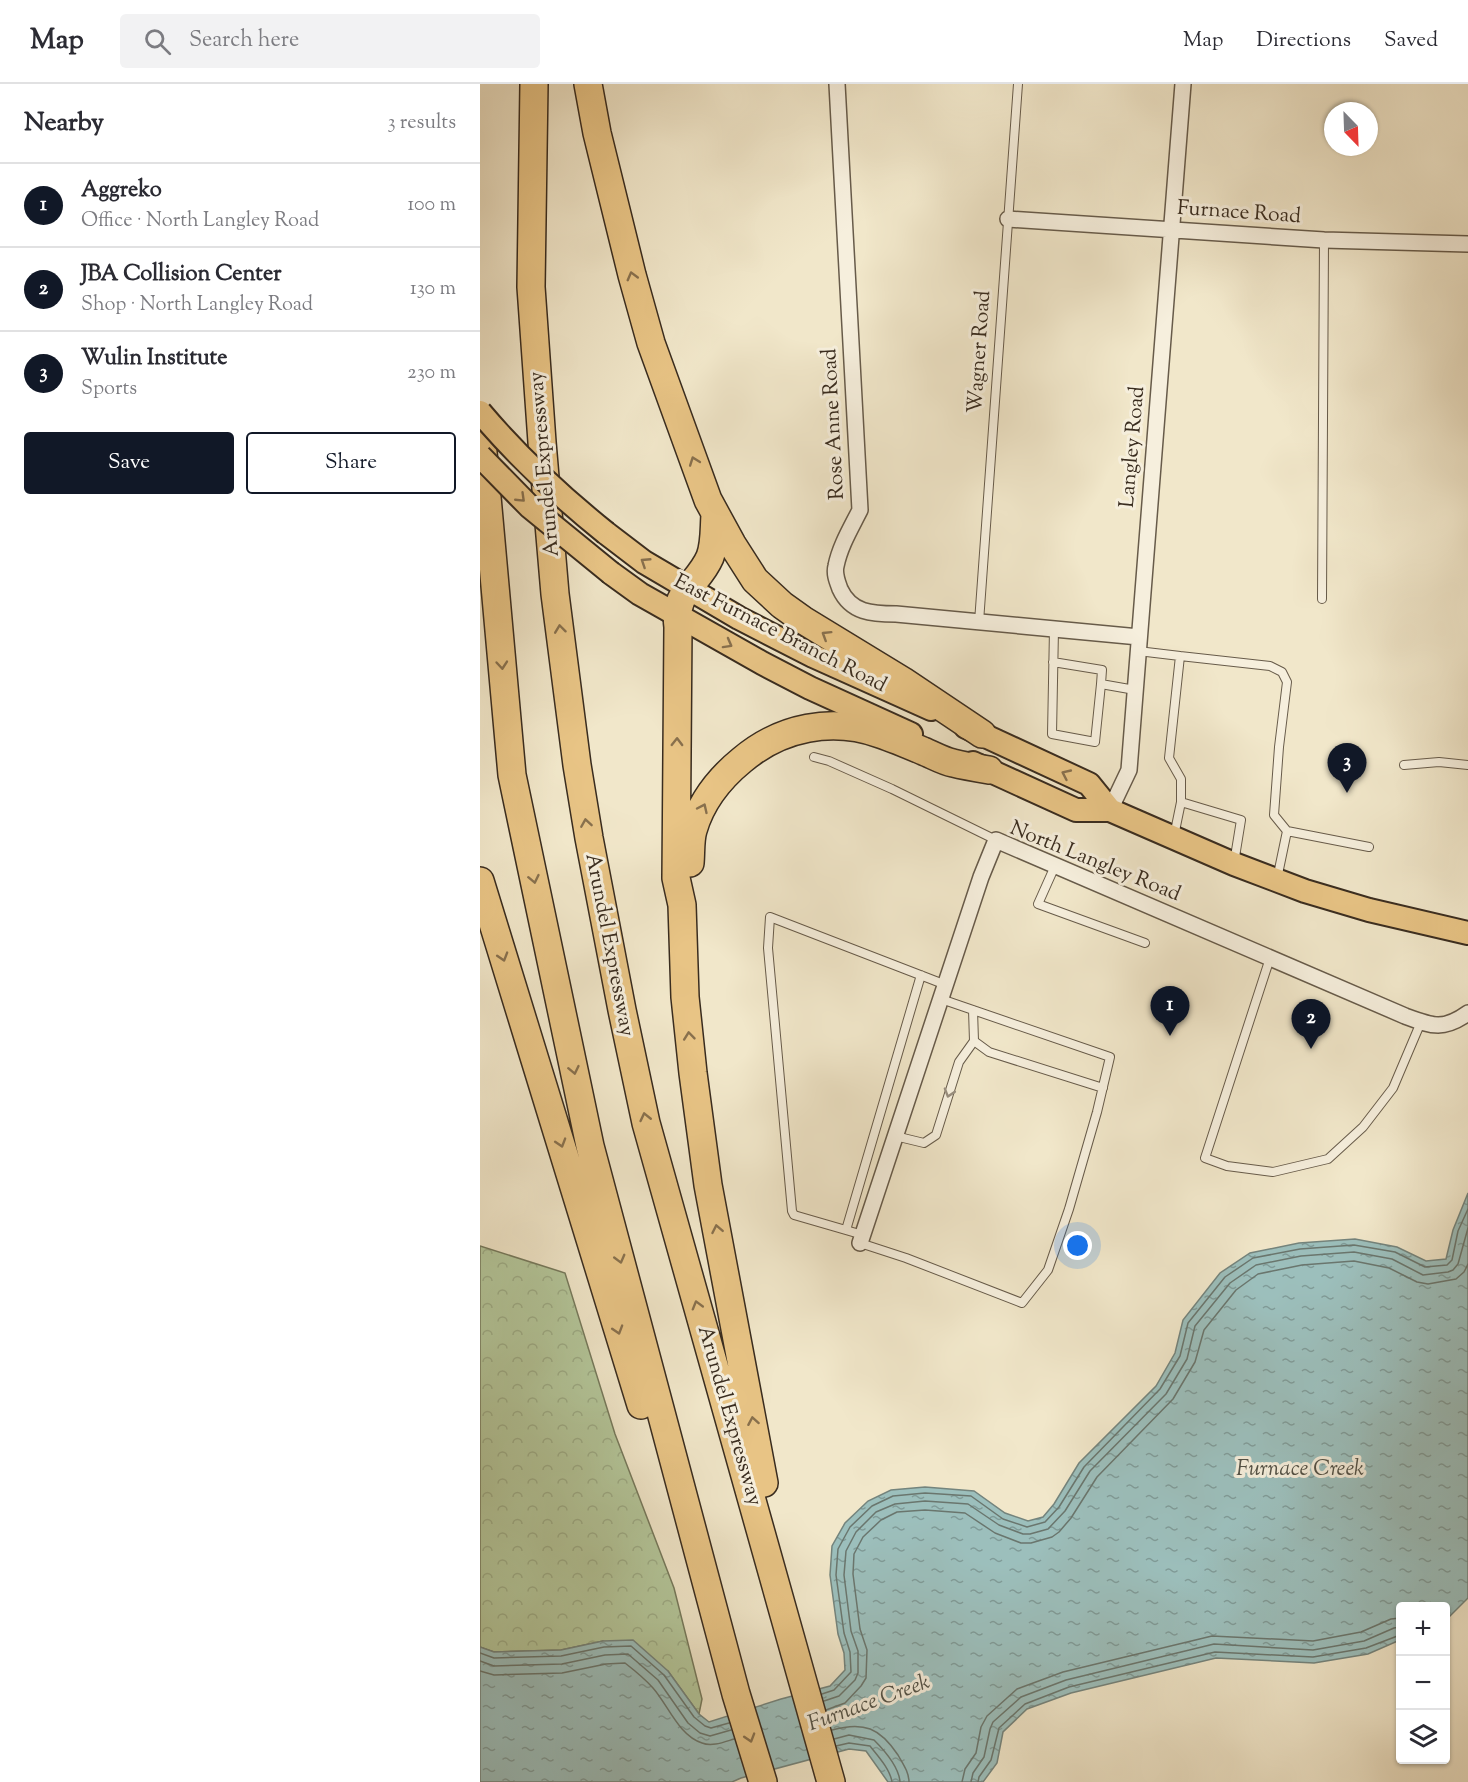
<!DOCTYPE html>
<html lang="en">
<head>
<meta charset="utf-8">
<style>
  body { margin:0; font-family:"Sorts Mill Goudy",serif; background:#f2f2f3; color:#2b2b33 }
  .controls { position:absolute; right:18px; bottom:18px; display:grid; overflow:hidden; border-radius:6px; box-shadow:0 2px 4px #0004 }
  .controls button { width:54px; height:54px; display:grid; place-items:center; padding:0; border:0; border-bottom:2px solid #e1e1e2; background:#fff; color:#2b2b33; font:30px sans-serif }
  .compass { position:absolute; left:844px; top:18px; width:54px; height:54px; border-radius:50%; background:#fff; box-shadow:0 2px 4px #0004; rotate:157deg }
  .you { position:absolute; left:598px; top:1162px; width:21px; height:21px; margin:-15px; border:4px solid #fff; border-radius:50%; background:#1a73e8; box-shadow:0 0 0 9px #1a73e833 }
  .badge { display:grid; place-items:center; width:39px; height:39px; border-radius:50%; background:#111827; color:#fff; font-size:20px; font-weight:700 }
  .pin { position:absolute; translate:-50% -50px; filter:drop-shadow(0 2px 3px #0008) }
  .pin::after { content:''; position:absolute; top:32px; width:21px; height:18px; background:inherit; clip-path:polygon(0 0,100% 0,50% 100%) }
  .list { margin:0; padding:0; list-style:none }
  h2 { display:flex; justify-content:space-between; align-items:center; height:78px; margin:0; padding:0 24px; font-size:26px }
  h2 small { font-size:20px; font-weight:400; color:#7c7c81 }
  .list li { display:grid; grid-template-columns:39px 1fr auto; gap:18px; align-items:center; box-sizing:border-box; height:84px; padding:0 24px; border-top:2px solid #e1e1e2 }
  .list b { display:block; font-size:22px; white-space:nowrap }
  .list p { margin:0; font-size:20px; white-space:nowrap; color:#7c7c81 }
  .list em { font-size:20px; font-style:normal; color:#7c7c81 }
  .actions { display:flex; gap:12px; padding:18px 24px }
  .actions a { flex:1; padding:14px 0; border:2px solid #111827; border-radius:6px; text-align:center; font-size:21px; color:#111827 }
  .actions .main { background:#111827; color:#fff }
  .icon { flex:none; width:33px; height:33px; fill:none; stroke:currentColor; stroke-width:2; stroke-linecap:round; stroke-linejoin:round }
  .map { position:relative; flex:none; width:988px; height:1698px; overflow:hidden }
  header { display:flex; align-items:center; gap:36px; box-sizing:border-box; height:84px; padding:0 30px; background:#fff; border-bottom:2px solid #e1e1e2 }
  header strong { font-size:28px }
  nav { display:flex; gap:33px; margin-inline-start:auto; font-size:21px }
  .search { width:420px; height:54px; background:#f2f2f3; display:flex; align-items:center; gap:15px; box-sizing:border-box; padding:0 21px; border-radius:6px; color:#7c7c81; font-size:22px }
  main { display:flex }
  aside { flex:1; background:#fff }
  .map>svg:first-child { display:block }
  .forest { fill:url(#forest-crowns); stroke:#767a5d; stroke-width:1.5 }
  .water { fill:url(#water-ripples); stroke:#74847d; stroke-width:1.5 }
  .lines { fill:none; stroke-linecap:round; stroke-linejoin:round }
  .shore { stroke:#6a766e; stroke-width:1.5 }
  .lane-casing { stroke:#675b4a; stroke-width:10 }
  .street-casing { stroke:#675b4a; stroke-width:18 }
  .primary-casing { stroke:#392c1f; stroke-width:26 }
  .highway-casing { stroke:#392c1f; stroke-width:30 }
  .lane { stroke:#f6efdd; stroke-width:8 }
  .street { stroke:#f6efdd; stroke-width:15 }
  .primary { stroke:#e8c485; stroke-width:22 }
  .highway { stroke:#e8c485; stroke-width:27 }
  .primary-bridge-casing { stroke:#392c1f; stroke-width:26; stroke-linecap:butt }
  .primary-bridge { stroke:#e8c485; stroke-width:22 }
  .oneway { stroke:#88704d }
  .oneway2 { stroke:#988e7e }
  .labels { text-anchor:middle; dominant-baseline:central; stroke-width:6; stroke-linejoin:round; paint-order:stroke }
  .street-label { font-size:21px; fill:#392c1f; stroke:#f6efdd }
  .water-label { font-size:22px; font-style:italic; fill:#525146; stroke:#f6efdd }
</style>
</head>
<body>
<header>
<strong>Map</strong>
<div class="search"><svg class="icon" aria-label="search" viewBox="0 0 24 24"><circle cx="10" cy="10" r="6"/><path d="M15 15l6 6"/></svg>Search here</div>
<nav><a>Map</a><a>Directions</a><a>Saved</a></nav>
</header>
<main>
<aside>
<h2>Nearby<small>3 results</small></h2>
<ul class="list">
<li><span class="badge">1</span><div><b>Aggreko</b><p>Office · North Langley Road</p></div><em>100 m</em></li>
<li><span class="badge">2</span><div><b>JBA Collision Center</b><p>Shop · North Langley Road</p></div><em>130 m</em></li>
<li><span class="badge">3</span><div><b>Wulin Institute</b><p>Sports</p></div><em>230 m</em></li>
</ul>
<div class="actions"><a class="main">Save</a><a>Share</a></div>
</aside>
<div class="map">
<svg width="988" height="1698" viewBox="0 0 988 1698">
  <defs>
    <pattern id="forest-crowns" width="20" height="18" patternUnits="userSpaceOnUse" patternTransform="scale(1.5)"><rect width="20" height="18" fill="#b4c79b"/><path d="M2 6a3 3 0 1 1 6 0M12 15a3 3 0 1 1 6 0" fill="none" stroke="#9cab85"/></pattern>
    <pattern id="water-ripples" width="26" height="14" patternUnits="userSpaceOnUse" patternTransform="scale(1.5)"><rect width="26" height="14" fill="#9cbfbc"/><path d="M2 4q2-2 4 0t4 0M15 11q2-2 4 0t4 0" fill="none" stroke="#809b98"/></pattern>
  </defs>
  <rect width="100%" height="100%" fill="#f1e7ca"/>
  <filter id="stains"><feTurbulence type="fractalNoise" baseFrequency=".00333" numOctaves="4"/><feColorMatrix values="0 0 0 0 .2 0 0 0 0 .09 0 0 0 0 .02 0 0 0 .5 -.17"/></filter>
  <radialGradient id="worn" r=".72"><stop offset=".6" stop-color="#630" stop-opacity="0"/><stop offset="1" stop-color="#630" stop-opacity=".3"/></radialGradient>
  <path class="forest" d="M0,1162L85,1189L135,1350L194,1504L222,1615L219,1630L188,1587L123,1557L81,1566L14,1568L0,1563Z"/>
  <path class="water" d="M988,1109V1514L966,1536V1522H920V1556L888,1570L834,1579L736,1574L591,1609L547,1625L523,1648L517,1679L503,1698H408L386,1667L369,1665L261,1694L252,1698H0V1563L14,1568L81,1566L123,1557L153,1556L188,1587L219,1630L229,1638L301,1615L350,1602L365,1586L364,1569L358,1550L350,1491L352,1462L365,1439L388,1417L411,1406L445,1403L494,1407L525,1429L548,1437L563,1433L574,1420L599,1379L676,1302L695,1269L703,1236L740,1189L770,1169L819,1159L875,1155L917,1163L946,1177L966,1175L973,1146Z"/>
  <g class="lines">
    <path class="shore" d="M0,1569L14,1574L81,1572L124,1563L151,1562L184,1591L214,1633L225,1642L231,1644L249,1639
      M0,1577L14,1582L82,1580L125,1571L148,1570L178,1596L208,1639L220,1649L230,1652L251,1646
      M0,1587L14,1591L82,1589L126,1580L145,1579C154,1586 165,1595 173,1604C188,1621 199,1652 222,1659C232,1663 244,1658 254,1655
      M342,1610L354,1606L371,1588L370,1568L364,1549L356,1491L358,1465L370,1443L392,1422L413,1412L445,1409L491,1412L523,1435L547,1443L565,1438L579,1423L604,1383L680,1305L700,1272L708,1239L745,1193L773,1174L820,1165L874,1161L915,1168L945,1183L967,1181L972,1176L978,1147L988,1125
      M344,1617L359,1612L375,1596L378,1589V1567L371,1547L364,1491L366,1467L376,1448L396,1428L415,1420L445,1417L488,1420L519,1441L543,1450H550L568,1445L585,1427L610,1387L686,1310L707,1275L715,1242L750,1199L776,1181L821,1172L874,1168L912,1175L943,1191L968,1188L973,1186L978,1180L988,1144
      M346,1626L365,1619L381,1602L386,1594L387,1566L380,1545L373,1490L374,1470L383,1453L401,1436L417,1428L445,1426L485,1429L515,1449L541,1459H551L572,1453L579,1448L591,1434L617,1393L693,1315L715,1278L724,1246L756,1206L778,1190L822,1181L874,1177L909,1184L937,1198L948,1200L976,1195L984,1188L988,1180
      M352,1646C384,1637 400,1644 418,1671C423,1680 429,1688 429,1698
      M354,1655L369,1651L394,1656C404,1666 419,1683 420,1698
      M356,1662L369,1659L390,1662C398,1672 410,1685 412,1698
      M482,1698L485,1685L496,1669L501,1643L507,1632L537,1605L583,1588L732,1552L833,1557L881,1548L911,1535L920,1534
      M491,1698L493,1689L504,1673L510,1645L513,1638L541,1613L586,1596L734,1560L833,1566L884,1557L914,1544L920,1543
      M498,1698L499,1693L511,1676L519,1644L545,1620L589,1603L735,1568L833,1573L886,1564L920,1551"/>
    <defs>
      <path id="lane" d="M842,515L844,156
        M499,538L538,0
        M574,545L572,650L615,658L621,600L655,606
        M658,567L700,572L689,674L701,695V718
        M700,572L790,582L802,588L807,598L799,663L794,731L807,747L797,795
        M573,578L622,586L621,600
        M334,673L349,677L412,705L516,756
        M924,681L959,678L988,681
        M807,747L889,763
        M694,752L701,718L761,736L754,779
        M575,782L558,820L665,859
        M790,874L725,1074L747,1082L793,1088L848,1075L883,1043L913,1004L941,938
        M493,926L494,957L509,968L623,1004
        M415,1052L444,1059L456,1051L479,978L494,957
        M366,1146L441,891
        M383,1151L314,1131L312,1127L288,864L290,833L466,901
        M380,1159L426,1174L542,1219L568,1186L589,1125L617,1028L630,973L461,915"/>
      <path id="street" d="M357,0L380,426C371,444 360,462 356,482C354,490 357,497 360,505C371,529 392,530 416,530L659,553
        M528,135L844,156L988,160
        M630,726L649,686L703,0
        M380,1159L501,793L516,756L925,932C952,942 963,947 988,929"/>
      <path id="primary" d="M126,449L164,478L259,534L333,572L451,625
        M131,489L160,510L282,579L330,604L431,650
        M486,643L609,700L630,726
        M493,679L596,726H630L754,780L825,807L889,826L988,849"/>
      <path id="highway" d="M54,0L51,203L62,358L75,510L97,681L109,754L142,926L166,1039L351,1698
        M108,0L117,49L152,191L171,259L228,416L252,460L275,496L302,521L323,536L423,597L502,650
        M0,335L32,691L110,1062L256,1610L283,1698
        M235,431C234,444 235,460 230,473C218,501 193,507 198,543L196,794L202,821L205,913L213,989L228,1101L284,1399
        M210,779C211,768 210,756 213,746C221,718 240,694 262,676C301,643 352,633 400,650C415,655 429,661 443,667C453,671 463,677 473,679C485,682 497,684 509,686
        M0,797L161,1321"/>
    </defs>
    <use href="#lane" class="lane-casing"/>
    <use href="#street" class="street-casing"/>
    <use href="#primary" class="primary-casing"/>
    <use href="#highway" class="highway-casing"/>
    <use href="#lane" class="lane"/>
    <use href="#street" class="street"/>
    <use href="#primary" class="primary"/>
    <use href="#highway" class="highway"/>
    <defs>
      <path id="primary-bridge" d="M0,328C38,373 80,412 126,449
        M0,372L50,423L131,489"/>
    </defs>
    <use href="#primary-bridge" class="primary-bridge-casing"/>
    <use href="#primary-bridge" class="primary-bridge"/>
  </g>
  <defs><path id="oneway-chevron" d="M-2-3.5L2.5 0L-2 3.5" fill="none" stroke-width="1.6" stroke-linecap="round" stroke-linejoin="round" transform="scale(1.5)"/></defs>
  <g class="oneway">
    <use href="#oneway-chevron" transform="translate(152 192) rotate(-105)"/>
    <use href="#oneway-chevron" transform="translate(214 377) rotate(-110)"/>
    <use href="#oneway-chevron" transform="translate(41 414) rotate(44)"/>
    <use href="#oneway-chevron" transform="translate(165 478) rotate(-147)"/>
    <use href="#oneway-chevron" transform="translate(80 545) rotate(-97)"/>
    <use href="#oneway-chevron" transform="translate(346 551) rotate(-148)"/>
    <use href="#oneway-chevron" transform="translate(248 560) rotate(29)"/>
    <use href="#oneway-chevron" transform="translate(22 581) rotate(85)"/>
    <use href="#oneway-chevron" transform="translate(197 658) rotate(-89)"/>
    <use href="#oneway-chevron" transform="translate(586 690) rotate(-155)"/>
    <use href="#oneway-chevron" transform="translate(223 724) rotate(-65)"/>
    <use href="#oneway-chevron" transform="translate(106 739) rotate(-99)"/>
    <use href="#oneway-chevron" transform="translate(54 795) rotate(78)"/>
    <use href="#oneway-chevron" transform="translate(23 873) rotate(73)"/>
    <use href="#oneway-chevron" transform="translate(209 952) rotate(-96)"/>
    <use href="#oneway-chevron" transform="translate(94 986) rotate(78)"/>
    <use href="#oneway-chevron" transform="translate(165 1033) rotate(-103)"/>
    <use href="#oneway-chevron" transform="translate(81 1059) rotate(73)"/>
    <use href="#oneway-chevron" transform="translate(237 1145) rotate(-101)"/>
    <use href="#oneway-chevron" transform="translate(140 1175) rotate(75)"/>
    <use href="#oneway-chevron" transform="translate(217 1221) rotate(-106)"/>
    <use href="#oneway-chevron" transform="translate(138 1246) rotate(73)"/>
    <use href="#oneway-chevron" transform="translate(273 1337) rotate(-100)"/>
    <use href="#oneway-chevron" transform="translate(270 1654) rotate(73)"/>
  </g>
  <use class="oneway2" href="#oneway-chevron" transform="translate(469 1009) rotate(107)"/>
  <g class="labels">
    <g class="street-label">
      <text transform="translate(759 129) rotate(4)">Furnace Road</text>
      <text transform="translate(500 268) rotate(-86)">Wagner Road</text>
      <text transform="translate(354 340) rotate(-93)">Rose Anne Road</text>
      <text transform="translate(653 363) rotate(-85)">Langley Road</text>
      <text transform="translate(65 380) rotate(-95)">Arundel Expressway</text>
      <text transform="translate(300 550) rotate(27)">East Furnace Branch Road</text>
      <text transform="translate(615 778) rotate(22)">North Langley Road</text>
      <text transform="translate(129 861) rotate(79)">Arundel Expressway</text>
      <text transform="translate(249 1332) rotate(74)">Arundel Expressway</text>
    </g>
    <g class="water-label">
      <text x="820" y="1386">Furnace Creek</text>
      <text transform="translate(389 1620) rotate(-20)">Furnace Creek</text>
    </g>
  </g>
  <rect width="100%" height="100%" filter="url(#stains)"/>
  <rect width="100%" height="100%" fill="url(#worn)"/>
</svg>
<div class="controls">
<button>+</button>
<button>−</button>
<button><svg class="icon" aria-label="layers" viewBox="0 0 24 24"><path d="M12 4l9 5-9 5-9-5zM3 14l9 5 9-5"/></svg></button>
</div>
<svg class="compass" viewBox="-18 -18 36 36"><path d="M0-13l5 13h-10z" fill="#e53935"/><path d="M0 13l5-13h-10z" fill="#7c7c81"/></svg>
<div class="you"></div>
<div class="pin badge" style="left:690px;top:952px">1</div>
<div class="pin badge" style="left:831px;top:965px">2</div>
<div class="pin badge" style="left:867px;top:709px">3</div>
</div>
</main>
</body>
</html>
